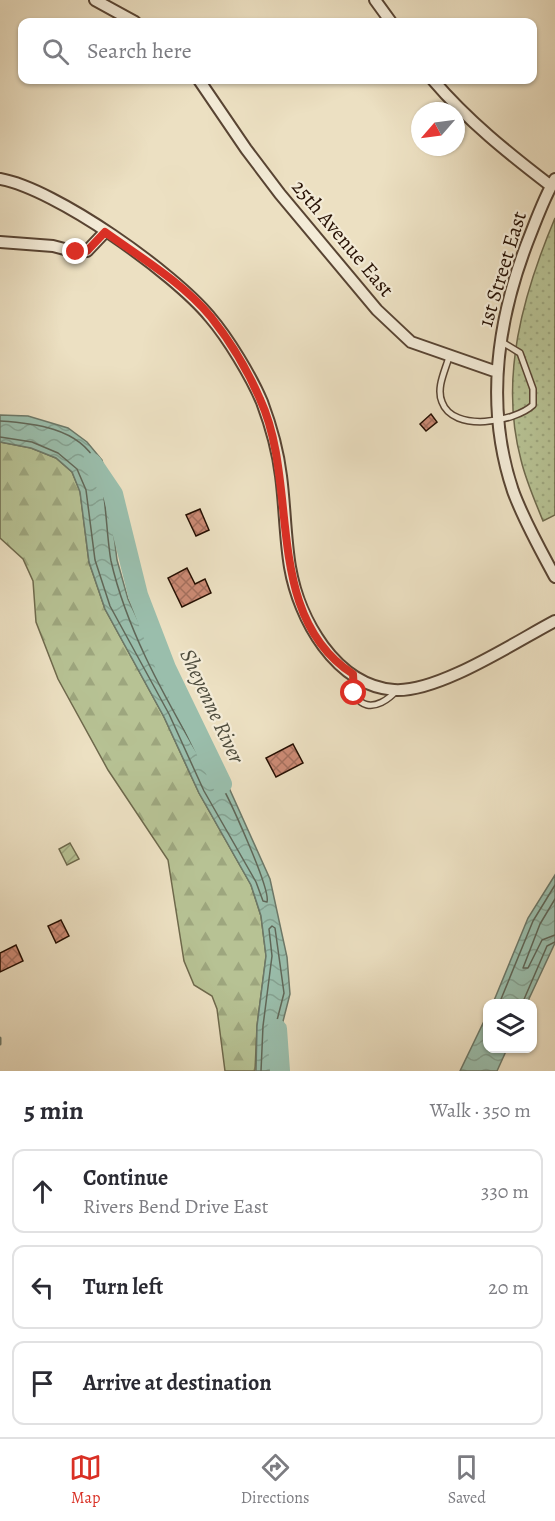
<!DOCTYPE html>
<html lang="en">
<head>
<meta charset="utf-8">
<style>
  body { margin:0; font-family:Alegreya,serif; background:#f7f7f7; color:#2b2b33 }
  .controls { position:absolute; right:18px; bottom:18px; display:grid; overflow:hidden; border-radius:12px; box-shadow:0 2px 4px #0004 }
  .controls button { width:54px; height:54px; display:grid; place-items:center; padding:0; border:0; border-bottom:2px solid #e1e1e2; background:#fff; color:#2b2b33; font:30px sans-serif }
  .compass { position:absolute; left:411px; top:102px; width:54px; height:54px; border-radius:50%; background:#fff; box-shadow:0 2px 4px #0004; rotate:242deg }
  .stop { position:absolute; width:18px; height:18px; margin:-14px; border:4px solid #d93025; border-radius:50%; background:#fff }
  .stop.end { background:#d93025; border-color:#fff; box-shadow:0 2px 6px #0008 }
  .list { margin:0; padding:0; list-style:none }
  h2 { display:flex; justify-content:space-between; align-items:center; height:78px; margin:0; padding:0 24px; font-size:26px }
  h2 small { font-size:20px; font-weight:400; color:#7c7c81 }
  .list li { display:grid; grid-template-columns:39px 1fr auto; gap:18px; align-items:center; box-sizing:border-box; height:84px; margin:0 12px 12px; padding:0 12px; border:2px solid #e1e1e2; border-radius:12px }
  .list b { display:block; font-size:22px; white-space:nowrap }
  .list p { margin:0; font-size:20px; white-space:nowrap; color:#7c7c81 }
  .list em { font-size:20px; font-style:normal; color:#7c7c81 }
  .icon { flex:none; width:33px; height:33px; fill:none; stroke:currentColor; stroke-width:2; stroke-linecap:round; stroke-linejoin:round }
  .map { position:relative; flex:none; width:555px; height:1071px; overflow:hidden }
  .search { position:absolute; background:#fff; box-shadow:0 2px 4px #0004; left:18px; right:18px; top:18px; height:66px; display:flex; align-items:center; gap:15px; box-sizing:border-box; padding:0 21px; border-radius:12px; color:#7c7c81; font-size:22px }
  .sheet { height:366px; background:#fff }
  nav { display:flex; justify-content:space-around; align-items:center; box-sizing:border-box; height:84px; border-top:2px solid #e1e1e2; background:#fff; font-size:16px; color:#7c7c81 }
  nav a { display:grid; justify-items:center; gap:3px }
  nav .on { color:#d93025 }
  .map>svg:first-child { display:block }
  .forest { fill:url(#forest-firs); stroke:#6e694c; stroke-width:1.5 }
  .park { fill:url(#park-dots); stroke:#6e694c; stroke-width:1.5 }
  .garden { fill:url(#garden-furrows); stroke:#6e694c; stroke-width:1.5 }
  .water { fill:url(#water-waves); stroke:#6c7868; stroke-width:1.5 }
  .lines { fill:none; stroke-linecap:round; stroke-linejoin:round }
  .shore { stroke:#606758; stroke-width:1.5 }
  .stream { stroke:#6c7868; stroke-width:3 }
  .river { stroke:#9abeac; stroke-width:20 }
  .building { fill:url(#building-cross-hatch); stroke:#261003; stroke-width:1.5 }
  .service-casing { stroke:#584433; stroke-width:8 }
  .minor-casing { stroke:#584433; stroke-width:14 }
  .service { stroke:#f3ebd7; stroke-width:5 }
  .minor { stroke:#f3ebd7; stroke-width:10 }
  .route { stroke:#d93025; stroke-width:8 }
  .labels { text-anchor:middle; dominant-baseline:central; stroke-width:4.5; stroke-linejoin:round; paint-order:stroke }
  .street-label { font-size:21px; fill:#261003; stroke:#f3ebd7 }
  .water-label { font-size:22px; font-style:italic; fill:#4f4d3e; stroke:#f3ebd7 }
</style>
</head>
<body>
<div class="map">
<svg width="555" height="1071" viewBox="0 0 555 1071">
  <defs>
    <pattern id="forest-firs" width="22" height="20" patternUnits="userSpaceOnUse" patternTransform="scale(1.5)"><rect width="22" height="20" fill="#b7c294"/><path d="M5 1l3.5 6h-7zM16 11l3.5 6h-7z" fill="#9da67e"/></pattern>
    <pattern id="park-dots" width="8" height="8" patternUnits="userSpaceOnUse" patternTransform="scale(1.5)"><rect width="8" height="8" fill="#b7c294"/><path d="M2 2h.1M6 6h.1" fill="none" stroke="#9da67e" stroke-width="1.8" stroke-linecap="round"/></pattern>
    <pattern id="garden-furrows" width="10" height="10" patternUnits="userSpaceOnUse" patternTransform="scale(1.5)"><rect width="10" height="10" fill="#b7c294"/><path d="M-1 1l2-2M0 10L10 0M9 11l2-2" fill="none" stroke="#9da67e"/></pattern>
    <pattern id="water-waves" width="16" height="10" patternUnits="userSpaceOnUse" patternTransform="scale(1.5)"><rect width="16" height="10" fill="#9abeac"/><path d="M0 5q4-4 8 0t8 0" fill="none" stroke="#85a292"/></pattern>
    <pattern id="building-cross-hatch" width="8" height="8" patternUnits="userSpaceOnUse" patternTransform="scale(1.5)"><rect width="8" height="8" fill="#cc8b75"/><path d="M0 0l8 8M0 8l8-8" fill="none" stroke="#a5705e"/></pattern>
  </defs>
  <rect width="100%" height="100%" fill="#ece0c2"/>
  <filter id="stains"><feTurbulence type="fractalNoise" baseFrequency=".00333" numOctaves="4"/><feColorMatrix values="0 0 0 0 .2 0 0 0 0 .09 0 0 0 0 .02 0 0 0 .5 -.17"/></filter>
  <radialGradient id="worn" r=".72"><stop offset=".6" stop-color="#630" stop-opacity="0"/><stop offset="1" stop-color="#630" stop-opacity=".3"/></radialGradient>
  <path class="forest" d="M0,442L31,448L56,458L72,472L80,491L89,562L105,609L164,717L199,793L251,885L261,916L266,956L257,1026L255,1071H225L217,1009L212,996L194,985L184,961L168,860L108,770L58,679L36,622L33,581L23,559L0,538Z"/>
  <path class="park" d="M555,218V515L543,521C535,501 526,481 521,460C499,378 523,294 555,218Z"/>
  <path class="garden" d="M70,843L79,859L67,865L59,849Z"/>
  <path class="water" d="M0,415L28,416L68,428L87,442L102,460L108,487L117,560L128,599L180,709L201,748L225,779L270,879L287,957L290,994L280,1033L277,1071H256L257,1026L266,956L261,916L251,885L199,793L164,717L105,609L89,562L80,492L72,472L56,458L31,448L0,442Z
    M555,875V943L527,1003H493L528,918Z
    M487,1015L488,1048L507,1049L497,1071H460Z"/>
  <g class="lines">
    <path class="shore" d="M0,421C33,423 79,428 96,462C106,482 106,535 111,561C126,627 161,690 194,748C201,760 211,769 219,781C228,796 271,889 267,902L263,901L256,882L204,791L169,714L110,606L95,560L86,490L77,469L58,453L32,442L0,437
      M555,899L540,924L523,968H528L542,940L555,935
      M499,1004L533,921L555,885
      M522,1004L547,946L555,942
      M261,1071L263,1026L272,956L269,929L272,926L275,928L284,993L274,1032L271,1071"/>
    <path class="stream" d="M0,1038V1044"/>
    <path class="river" d="M92,463L113,494L138,595L166,668L222,784
      M277,1029L280,1071"/>
  </g>
  <path class="building" d="M431,414L437,422L426,431L420,424Z
    M200,509L209,530L196,536L186,515Z
    M187,568L195,584L205,579L211,593L182,607L168,578Z
    M293,744L303,763L276,777L266,758Z
    M61,920L69,936L56,943L48,926Z
    M16,945L23,961L0,972V953Z"/>
  <g class="lines">
    <defs>
      <path id="service" d="M449,357C445,371 436,388 442,402C453,433 515,422 533,405V389L520,353L502,342
        M353,676C351,711 377,713 397,690"/>
      <path id="minor" d="M95,0L135,22
        M375,0L391,22
        M199,80L246,149L280,194L377,310L411,342L497,372
        M433,80C468,121 508,153 551,186
        M0,179C56,189 174,273 210,317C228,338 251,376 262,402C271,426 278,451 281,476C285,506 285,537 290,567C299,619 335,685 394,690C438,693 515,642 555,621
        M555,179C545,196 538,215 531,233C498,315 484,405 513,491C524,521 540,549 555,577
        M0,242L53,246L76,252L87,251L105,232"/>
    </defs>
    <use href="#service" class="service-casing"/>
    <use href="#minor" class="minor-casing"/>
    <use href="#service" class="service"/>
    <use href="#minor" class="minor"/>
  </g>
  <g class="lines">
    <path class="route" d="M76,252L87,251L105,232C140,257 183,283 211,317C230,341 248,371 260,399C300,485 262,615 353,674L354,693"/>
  </g>
  <g class="labels">
    <g class="street-label">
      <text transform="translate(343 238) rotate(50)">25th Avenue East</text>
      <text transform="translate(502 269) rotate(-73)">1st Street East</text>
    </g>
    <g class="water-label">
      <text transform="translate(212 706) rotate(65)">Sheyenne River</text>
    </g>
  </g>
  <rect width="100%" height="100%" filter="url(#stains)"/>
  <rect width="100%" height="100%" fill="url(#worn)"/>
</svg>
<div class="controls">
<button><svg class="icon" aria-label="layers" viewBox="0 0 24 24"><path d="M12 4l9 5-9 5-9-5zM3 14l9 5 9-5"/></svg></button>
</div>
<svg class="compass" viewBox="-18 -18 36 36"><path d="M0-13l5 13h-10z" fill="#e53935"/><path d="M0 13l5-13h-10z" fill="#7c7c81"/></svg>
<div class="stop" style="left:354px;top:693px"></div>
<div class="stop end" style="left:76px;top:252px"></div>
<div class="search"><svg class="icon" aria-label="search" viewBox="0 0 24 24"><circle cx="10" cy="10" r="6"/><path d="M15 15l6 6"/></svg>Search here</div>
</div>
<section class="sheet">
<h2>5 min<small>Walk · 350 m</small></h2>
<ul class="list">
<li><svg class="icon" aria-label="ahead" viewBox="0 0 24 24"><path d="M12 20V5M6 11l6-6 6 6"/></svg><div><b>Continue</b><p>Rivers Bend Drive East</p></div><em>330 m</em></li>
<li><svg class="icon" aria-label="left" viewBox="0 0 24 24"><path d="M17 20v-9H6M10 6l-5 5 5 5"/></svg><div><b>Turn left</b></div><em>20 m</em></li>
<li><svg class="icon" aria-label="arrive" viewBox="0 0 24 24"><path d="M6 21V4h12l-3 4 3 4H6"/></svg><div><b>Arrive at destination</b></div></li>
</ul>
</section>
<nav>
<a class="on"><svg class="icon" aria-label="map" viewBox="0 0 24 24"><path d="M3 6l6-2 6 2 6-2v14l-6 2-6-2-6 2zM9 4v14M15 6v14"/></svg>Map</a>
<a><svg class="icon" aria-label="directions" viewBox="0 0 24 24"><path d="M12 3l9 9-9 9-9-9zM9 14v-3h6M13 9l2 2-2 2"/></svg>Directions</a>
<a><svg class="icon" aria-label="saved" viewBox="0 0 24 24"><path d="M7 4h10v16l-5-4-5 4z"/></svg>Saved</a>
</nav>
</body>
</html>
